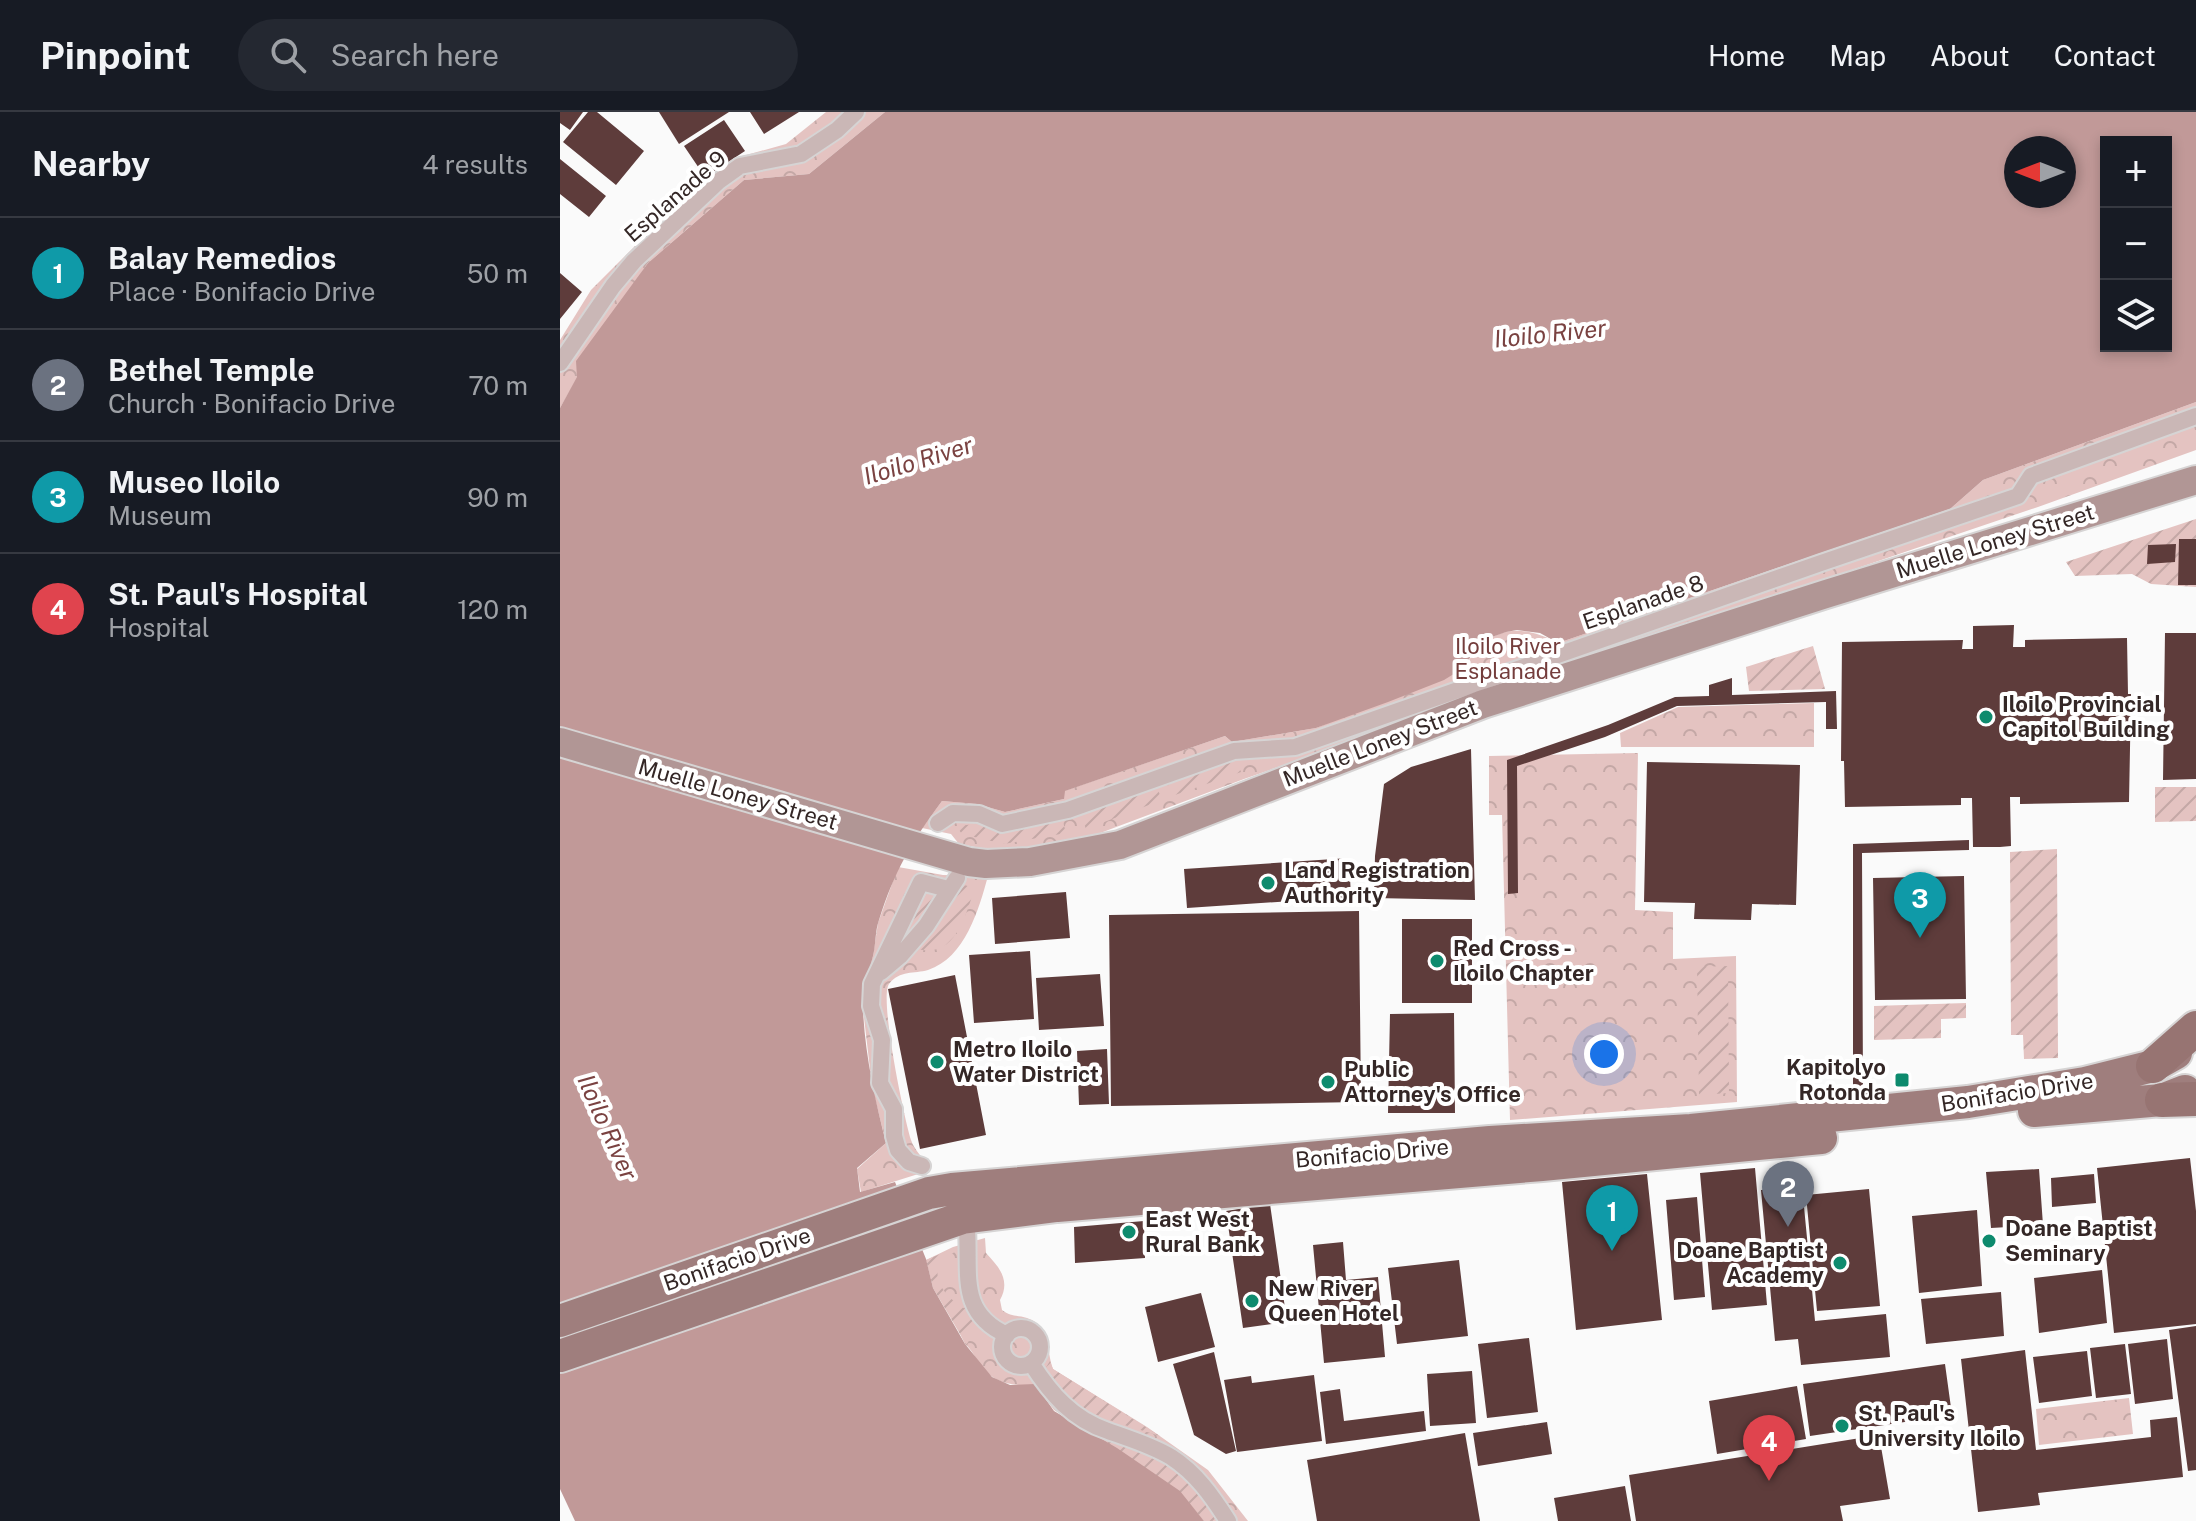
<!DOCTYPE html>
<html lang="en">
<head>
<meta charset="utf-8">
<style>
  body { margin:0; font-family:"Public Sans",sans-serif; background:#242831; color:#f1f3f6 }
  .controls { position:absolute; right:24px; top:24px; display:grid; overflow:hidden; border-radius:0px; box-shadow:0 4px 12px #0003 }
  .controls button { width:72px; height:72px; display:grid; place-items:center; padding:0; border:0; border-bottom:2px solid #363941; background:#171b24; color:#f1f3f6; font:40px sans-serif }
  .compass { position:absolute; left:1444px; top:24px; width:72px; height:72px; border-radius:50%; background:#171b24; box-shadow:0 4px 12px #0003; rotate:270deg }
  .you { position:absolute; left:1044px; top:942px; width:28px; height:28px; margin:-20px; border:6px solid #fff; border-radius:50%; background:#1a73e8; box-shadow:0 0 0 12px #1a73e833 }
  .badge { display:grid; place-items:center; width:52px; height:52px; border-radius:50%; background:#ea580c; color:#fff; font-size:26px; font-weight:700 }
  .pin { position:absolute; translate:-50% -66px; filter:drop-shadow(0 2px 4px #0008) }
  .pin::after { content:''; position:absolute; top:42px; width:28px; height:24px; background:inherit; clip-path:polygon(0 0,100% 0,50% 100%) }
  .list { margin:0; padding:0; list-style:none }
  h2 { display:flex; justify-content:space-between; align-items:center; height:104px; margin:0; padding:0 32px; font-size:34px }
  h2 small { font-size:26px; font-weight:400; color:#9ea1a6 }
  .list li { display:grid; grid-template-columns:52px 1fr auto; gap:24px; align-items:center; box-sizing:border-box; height:112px; padding:0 32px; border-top:2px solid #363941 }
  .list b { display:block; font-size:30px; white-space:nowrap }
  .list p { margin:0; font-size:26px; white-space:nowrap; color:#9ea1a6 }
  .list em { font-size:26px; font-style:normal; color:#9ea1a6 }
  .icon { flex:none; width:44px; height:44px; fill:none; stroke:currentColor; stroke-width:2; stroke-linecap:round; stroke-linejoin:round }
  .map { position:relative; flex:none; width:1636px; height:1409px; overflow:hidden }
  header { display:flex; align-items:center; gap:48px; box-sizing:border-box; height:112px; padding:0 40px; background:#171b24; border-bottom:2px solid #363941 }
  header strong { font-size:38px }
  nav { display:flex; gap:44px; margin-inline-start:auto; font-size:28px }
  .search { width:560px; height:72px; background:#242831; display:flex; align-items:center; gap:20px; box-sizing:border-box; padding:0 28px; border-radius:44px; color:#9ea1a6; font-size:30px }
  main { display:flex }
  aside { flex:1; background:#171b24 }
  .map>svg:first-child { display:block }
  .park { fill:url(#park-crowns) }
  .garden { fill:url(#garden-furrows) }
  .water { fill:#c19998; fill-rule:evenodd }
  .building { fill:#5e3c3b }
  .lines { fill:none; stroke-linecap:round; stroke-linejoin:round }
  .pedestrian-casing { stroke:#d6d4d4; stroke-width:20 }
  .secondary-casing { stroke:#d6d4d4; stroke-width:32 }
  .primary-casing { stroke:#d6d4d4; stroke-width:36 }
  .trunk-casing { stroke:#d6d4d4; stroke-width:38 }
  .pedestrian { stroke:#cab7b6; stroke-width:16 }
  .secondary { stroke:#b19695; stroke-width:28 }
  .primary { stroke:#9f7e7d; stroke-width:32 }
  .trunk { stroke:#977472; stroke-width:34 }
  .poi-dot { fill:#0e8b6e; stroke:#fff; stroke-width:3 }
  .labels { text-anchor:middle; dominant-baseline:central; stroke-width:8; stroke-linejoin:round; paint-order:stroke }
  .street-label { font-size:22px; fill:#342726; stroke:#fff }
  .park-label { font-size:22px; fill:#743d3c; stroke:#fff }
  .poi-label { font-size:22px; font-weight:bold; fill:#342726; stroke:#fff; text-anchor:start }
  .water-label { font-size:24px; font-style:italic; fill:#7a4241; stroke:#fff }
</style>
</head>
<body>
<header>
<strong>Pinpoint</strong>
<div class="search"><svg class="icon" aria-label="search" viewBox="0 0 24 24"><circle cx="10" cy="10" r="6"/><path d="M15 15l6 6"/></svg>Search here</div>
<nav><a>Home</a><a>Map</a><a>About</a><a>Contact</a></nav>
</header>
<main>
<aside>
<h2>Nearby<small>4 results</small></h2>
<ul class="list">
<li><span class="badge" style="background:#0f9aa8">1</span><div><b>Balay Remedios</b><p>Place · Bonifacio Drive</p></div><em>50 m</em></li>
<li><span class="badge" style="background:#6b7280">2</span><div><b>Bethel Temple</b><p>Church · Bonifacio Drive</p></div><em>70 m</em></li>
<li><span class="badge" style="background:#0f9aa8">3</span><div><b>Museo Iloilo</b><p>Museum</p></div><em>90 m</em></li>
<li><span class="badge" style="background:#e0444e">4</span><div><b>St. Paul's Hospital</b><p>Hospital</p></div><em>120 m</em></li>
</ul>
</aside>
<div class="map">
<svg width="1636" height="1409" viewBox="0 0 1636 1409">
  <defs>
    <pattern id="park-crowns" width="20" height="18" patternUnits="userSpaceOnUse" patternTransform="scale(2)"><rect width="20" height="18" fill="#e4c3c1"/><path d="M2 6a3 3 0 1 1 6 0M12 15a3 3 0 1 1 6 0" fill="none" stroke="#c4a8a6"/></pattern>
    <pattern id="garden-furrows" width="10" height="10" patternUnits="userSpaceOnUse" patternTransform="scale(2)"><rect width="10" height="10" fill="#e4c3c1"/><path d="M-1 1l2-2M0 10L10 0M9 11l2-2" fill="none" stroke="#c4a8a6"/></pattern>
  </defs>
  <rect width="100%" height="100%" fill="#fafafa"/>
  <path class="park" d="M266,0H325L249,62L184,68L88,151L62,189L0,296V228L31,178L109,100L172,47L226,32Z
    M1636,290V338L1478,395L928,581L684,667L519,729L447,741L399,732L391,722L362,716L382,689L417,692L445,700L504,687V679L665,624L672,630L756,616L905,555C927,515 959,510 998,531L1390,397L1423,368Z
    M1254,591V635H1061L1060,621L1118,595Z
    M1078,641L1075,798L1113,800V847L1176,844L1177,990L950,1008L942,703H929V644Z
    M338,755L383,763L428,764C419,797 405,846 368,858C354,862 340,858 329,872C319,886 344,1006 351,1028C354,1038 365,1048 371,1058L301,1080L297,1057L326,1031L312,974L303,897L304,872L313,844L318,811Z
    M425,1126L426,1141C439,1155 451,1168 440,1188L442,1198C451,1205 458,1203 467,1206C491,1214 486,1238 493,1257L587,1315L648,1358L688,1409H644L619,1379L557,1336L494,1298L475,1273C453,1274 434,1272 420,1253C415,1245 412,1238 405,1232L366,1148L393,1135Z
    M1569,1286L1573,1322L1479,1333L1476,1297Z"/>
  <path class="garden" d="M1636,407V475L1591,472L1572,462L1515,464L1506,450Z
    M1253,534L1265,577L1189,579L1186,555Z
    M675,644L681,660L612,684L606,669Z
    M596,673L602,688L526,717L520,701Z
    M1595,675H1636V709L1595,710Z
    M502,706L506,721L444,732L402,722L396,714L417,712L442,719Z
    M1497,737L1498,946L1464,947L1463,923H1451L1450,740Z
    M397,771L415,776C405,804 395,847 358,837Z
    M363,776L380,779L348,833L336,830Z
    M1168,854L1169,981L1139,983L1137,855Z
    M1406,891V906L1381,907V926L1314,928V894Z
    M404,1132L403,1135C397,1139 386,1144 382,1150C369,1165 387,1185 399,1193C407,1199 414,1200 420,1208L412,1218L407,1234L373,1176L366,1148Z
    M490,1249L493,1257L600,1324C548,1307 518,1305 485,1257Z
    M536,1324L604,1347L645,1382L657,1409H644L619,1379Z"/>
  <path class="water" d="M325,0H1636V290L1423,368L1390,397L998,531L980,521L957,518L946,520L929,526L913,540L905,555L884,568L828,590L756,616L672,630L665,624L505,679L504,687L445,700L417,692L382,689C352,729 334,760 319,808C315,819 316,832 313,844C308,863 302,878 303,898C305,943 315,987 326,1031L297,1056L300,1080L335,1070L366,1147L373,1176L405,1232L432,1265L450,1273L475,1272L494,1299L557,1336L620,1379L644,1409H15L0,1377V296L17,265L16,249L88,151L184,68L249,62ZM1546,30H1606V234H1546ZM1456,36H1504V84H1456Z"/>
  <path class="building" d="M0,0H23L10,18L0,11Z
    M28,0H37L84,39L56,73L3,30Z
    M99,0H169L119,32Z
    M190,0H239L204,22Z
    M164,8L185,39L145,65L124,34Z
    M0,47L46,84L29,105L0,82Z
    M0,161L22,180L0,207Z
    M1619,427H1636V473H1618Z
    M1616,432L1615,450L1587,452L1588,433Z
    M1454,513L1453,535H1465V528L1567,526L1568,582H1571L1569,690L1460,692V685H1450L1451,734L1440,735H1413L1412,686H1401V693L1285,695L1284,649H1281L1282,530L1403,528L1402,537H1413V514Z
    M1605,521H1636V667L1603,668Z
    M1172,566V583L1276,579L1277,617H1266V590L1117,594L1045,625L957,654L958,781L948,782L947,648L1048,613L1115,585L1149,584V573Z
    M911,637L915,788L814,786L815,744L824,672L851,655Z
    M1087,650L1240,653L1236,793L1192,792L1191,808L1134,807L1135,791L1084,790Z
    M1409,728V738L1302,741L1303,980L1324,979V989L1293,992V732Z
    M789,746L791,785L627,796L624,757Z
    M1404,764L1406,887L1315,888L1313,766Z
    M506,780L510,826L435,832L432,786Z
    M799,799L801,990L551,994L549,803Z
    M842,807H912V891H842Z
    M470,839L474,907L414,911L409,843Z
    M540,862L544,914L479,918L476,866Z
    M395,863L426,1023L360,1037L328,877Z
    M894,901L895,1001H828L830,902Z
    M547,937L549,992L519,993L517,939Z
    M1630,1046L1636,1099V1212L1554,1221L1537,1056Z
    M1195,1056L1207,1193L1152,1198L1140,1061Z
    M1479,1057L1483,1113L1431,1116L1426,1060Z
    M1087,1062L1102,1208L1016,1218L1002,1070Z
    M1534,1062L1536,1091L1492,1095L1491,1066Z
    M1242,1074L1255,1209L1326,1202L1330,1245L1241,1253L1238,1227L1215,1229L1201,1078Z
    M1309,1077L1320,1194L1257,1199L1246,1083Z
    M1137,1085L1145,1185L1114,1188L1106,1088Z
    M710,1092L727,1210L683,1216L666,1099Z
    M1417,1098L1422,1174L1359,1181L1352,1104Z
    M584,1109L585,1146L515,1151L514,1115Z
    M783,1130L786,1168L818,1165L825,1245L764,1251L753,1133Z
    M899,1148L908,1224L837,1232L828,1156Z
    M1542,1158L1547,1211L1479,1221L1474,1166Z
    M1441,1180L1444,1224L1366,1232L1361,1187Z
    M641,1181L655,1235L598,1250L585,1195Z
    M1636,1214V1358L1628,1359L1609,1218Z
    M969,1226L978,1300L927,1306L918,1232Z
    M1607,1227L1613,1287L1575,1292L1568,1232Z
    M1565,1232L1571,1282L1536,1286L1530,1236Z
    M1465,1238L1476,1338L1591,1325L1590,1308L1617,1305L1623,1365L1478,1381L1480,1393L1418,1400L1401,1247Z
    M1527,1239L1532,1284L1479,1291L1473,1245Z
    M654,1240L676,1339L666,1342L634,1323L613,1252Z
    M1385,1252L1392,1303L1250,1324L1243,1272Z
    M912,1259L916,1311L870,1314L867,1262Z
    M754,1263L762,1329L677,1340L664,1268L691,1264L692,1271Z
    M1237,1274L1246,1327L1157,1342L1149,1289Z
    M780,1277L784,1309L864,1299L866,1319L766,1332L760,1280Z
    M987,1310L992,1342L918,1354L913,1321Z
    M905,1321L920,1409H757L747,1348Z
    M1319,1323L1330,1387L1280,1394L1283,1409H1076L1069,1363Z
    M1065,1374L1071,1409H998L994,1386Z"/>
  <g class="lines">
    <defs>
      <path id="pedestrian" d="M0,251L53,174L74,149L159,69L180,54L241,42L277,18L296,0
        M378,711L393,701L419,702L442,712L508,698L674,639L735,635L1261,451L1458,384L1471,364L1636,304
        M321,860L340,844L366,814L397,766
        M362,1054L349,1050L338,1038L334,1024V997L320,971L322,928L311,894L312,872L361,770L388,777
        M407,1118C410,1162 398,1201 447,1223
        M442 1235a19 19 0 1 1 38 0a19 19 0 1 1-38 0Z
        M471,1251C491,1282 512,1307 548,1319C570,1327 591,1333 611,1345C636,1361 652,1384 668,1409"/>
      <path id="secondary" d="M0,630L409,750L426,752L470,750L560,733L923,592L1266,482L1636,368"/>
      <path id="primary" d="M1474,999L1602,988L1625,979
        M0,1209L369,1081L392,1077L930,1030L1131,1018L1408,990L1525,971L1593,954L1616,941
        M0,1244L402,1106L497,1094L982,1053L1261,1026"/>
      <path id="trunk" d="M1593,954L1636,916
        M1602,988L1636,987"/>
    </defs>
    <use href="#pedestrian" class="pedestrian-casing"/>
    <use href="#secondary" class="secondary-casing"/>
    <use href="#primary" class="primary-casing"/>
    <use href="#trunk" class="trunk-casing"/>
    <use href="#pedestrian" class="pedestrian"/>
    <use href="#secondary" class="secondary"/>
    <use href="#primary" class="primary"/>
    <use href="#trunk" class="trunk"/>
  </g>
  <g class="poi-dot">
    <circle cx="1426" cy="605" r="8"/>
    <circle cx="708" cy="771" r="8"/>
    <circle cx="877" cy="849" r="8"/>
    <circle cx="377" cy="950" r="8"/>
    <rect x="1334" y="960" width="16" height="16" rx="4"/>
    <circle cx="768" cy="970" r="8"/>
    <circle cx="569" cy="1120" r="8"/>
    <circle cx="1429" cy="1129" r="8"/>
    <circle cx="1280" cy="1151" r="8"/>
    <circle cx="692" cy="1189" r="8"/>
    <circle cx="1282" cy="1314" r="8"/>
  </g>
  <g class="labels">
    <g class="street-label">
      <text transform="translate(115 84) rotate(-41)">Esplanade 9</text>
      <text transform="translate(1435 429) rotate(-17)">Muelle Loney Street</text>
      <text transform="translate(1083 490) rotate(-19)">Esplanade 8</text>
      <text transform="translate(820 631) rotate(-21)">Muelle Loney Street</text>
      <text transform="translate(178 682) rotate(16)">Muelle Loney Street</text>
      <text transform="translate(1457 980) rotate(-9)">Bonifacio Drive</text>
      <text transform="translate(812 1041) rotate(-5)">Bonifacio Drive</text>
      <text transform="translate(177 1147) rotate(-19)">Bonifacio Drive</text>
    </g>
    <g class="park-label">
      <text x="948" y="534">Iloilo River<tspan x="948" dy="25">Esplanade</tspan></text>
    </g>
    <g class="poi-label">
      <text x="1442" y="592">Iloilo Provincial<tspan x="1442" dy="25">Capitol Building</tspan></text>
      <text x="724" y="758">Land Registration<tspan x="724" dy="25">Authority</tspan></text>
      <text x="893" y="836">Red Cross -<tspan x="893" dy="25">Iloilo Chapter</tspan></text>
      <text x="393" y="937">Metro Iloilo<tspan x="393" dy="25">Water District</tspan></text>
      <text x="1326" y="955" text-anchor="end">Kapitolyo<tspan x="1326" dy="25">Rotonda</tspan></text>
      <text x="784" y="957">Public<tspan x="784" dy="25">Attorney's Office</tspan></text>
      <text x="585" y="1107">East West<tspan x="585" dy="25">Rural Bank</tspan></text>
      <text x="1445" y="1116">Doane Baptist<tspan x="1445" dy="25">Seminary</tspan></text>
      <text x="1264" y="1138" text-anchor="end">Doane Baptist<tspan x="1264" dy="25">Academy</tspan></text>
      <text x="708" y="1176">New River<tspan x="708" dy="25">Queen Hotel</tspan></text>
      <text x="1298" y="1301">St. Paul's<tspan x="1298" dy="25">University Iloilo</tspan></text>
    </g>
    <g class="water-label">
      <text transform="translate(990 221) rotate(-6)">Iloilo River</text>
      <text transform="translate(358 348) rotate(-17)">Iloilo River</text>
      <text transform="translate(48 1015) rotate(66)">Iloilo River</text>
    </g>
  </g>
</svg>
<div class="controls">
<button>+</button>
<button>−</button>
<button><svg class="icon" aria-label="layers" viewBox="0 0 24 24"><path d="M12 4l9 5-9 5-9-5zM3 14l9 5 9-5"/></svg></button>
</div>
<svg class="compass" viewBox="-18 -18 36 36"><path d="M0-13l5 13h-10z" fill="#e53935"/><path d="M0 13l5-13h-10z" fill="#9ea1a6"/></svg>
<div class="you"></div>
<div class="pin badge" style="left:1052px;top:1139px;background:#0f9aa8">1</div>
<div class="pin badge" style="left:1228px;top:1115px;background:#6b7280">2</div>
<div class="pin badge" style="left:1360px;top:826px;background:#0f9aa8">3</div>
<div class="pin badge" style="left:1209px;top:1369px;background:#e0444e">4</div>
</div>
</main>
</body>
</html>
